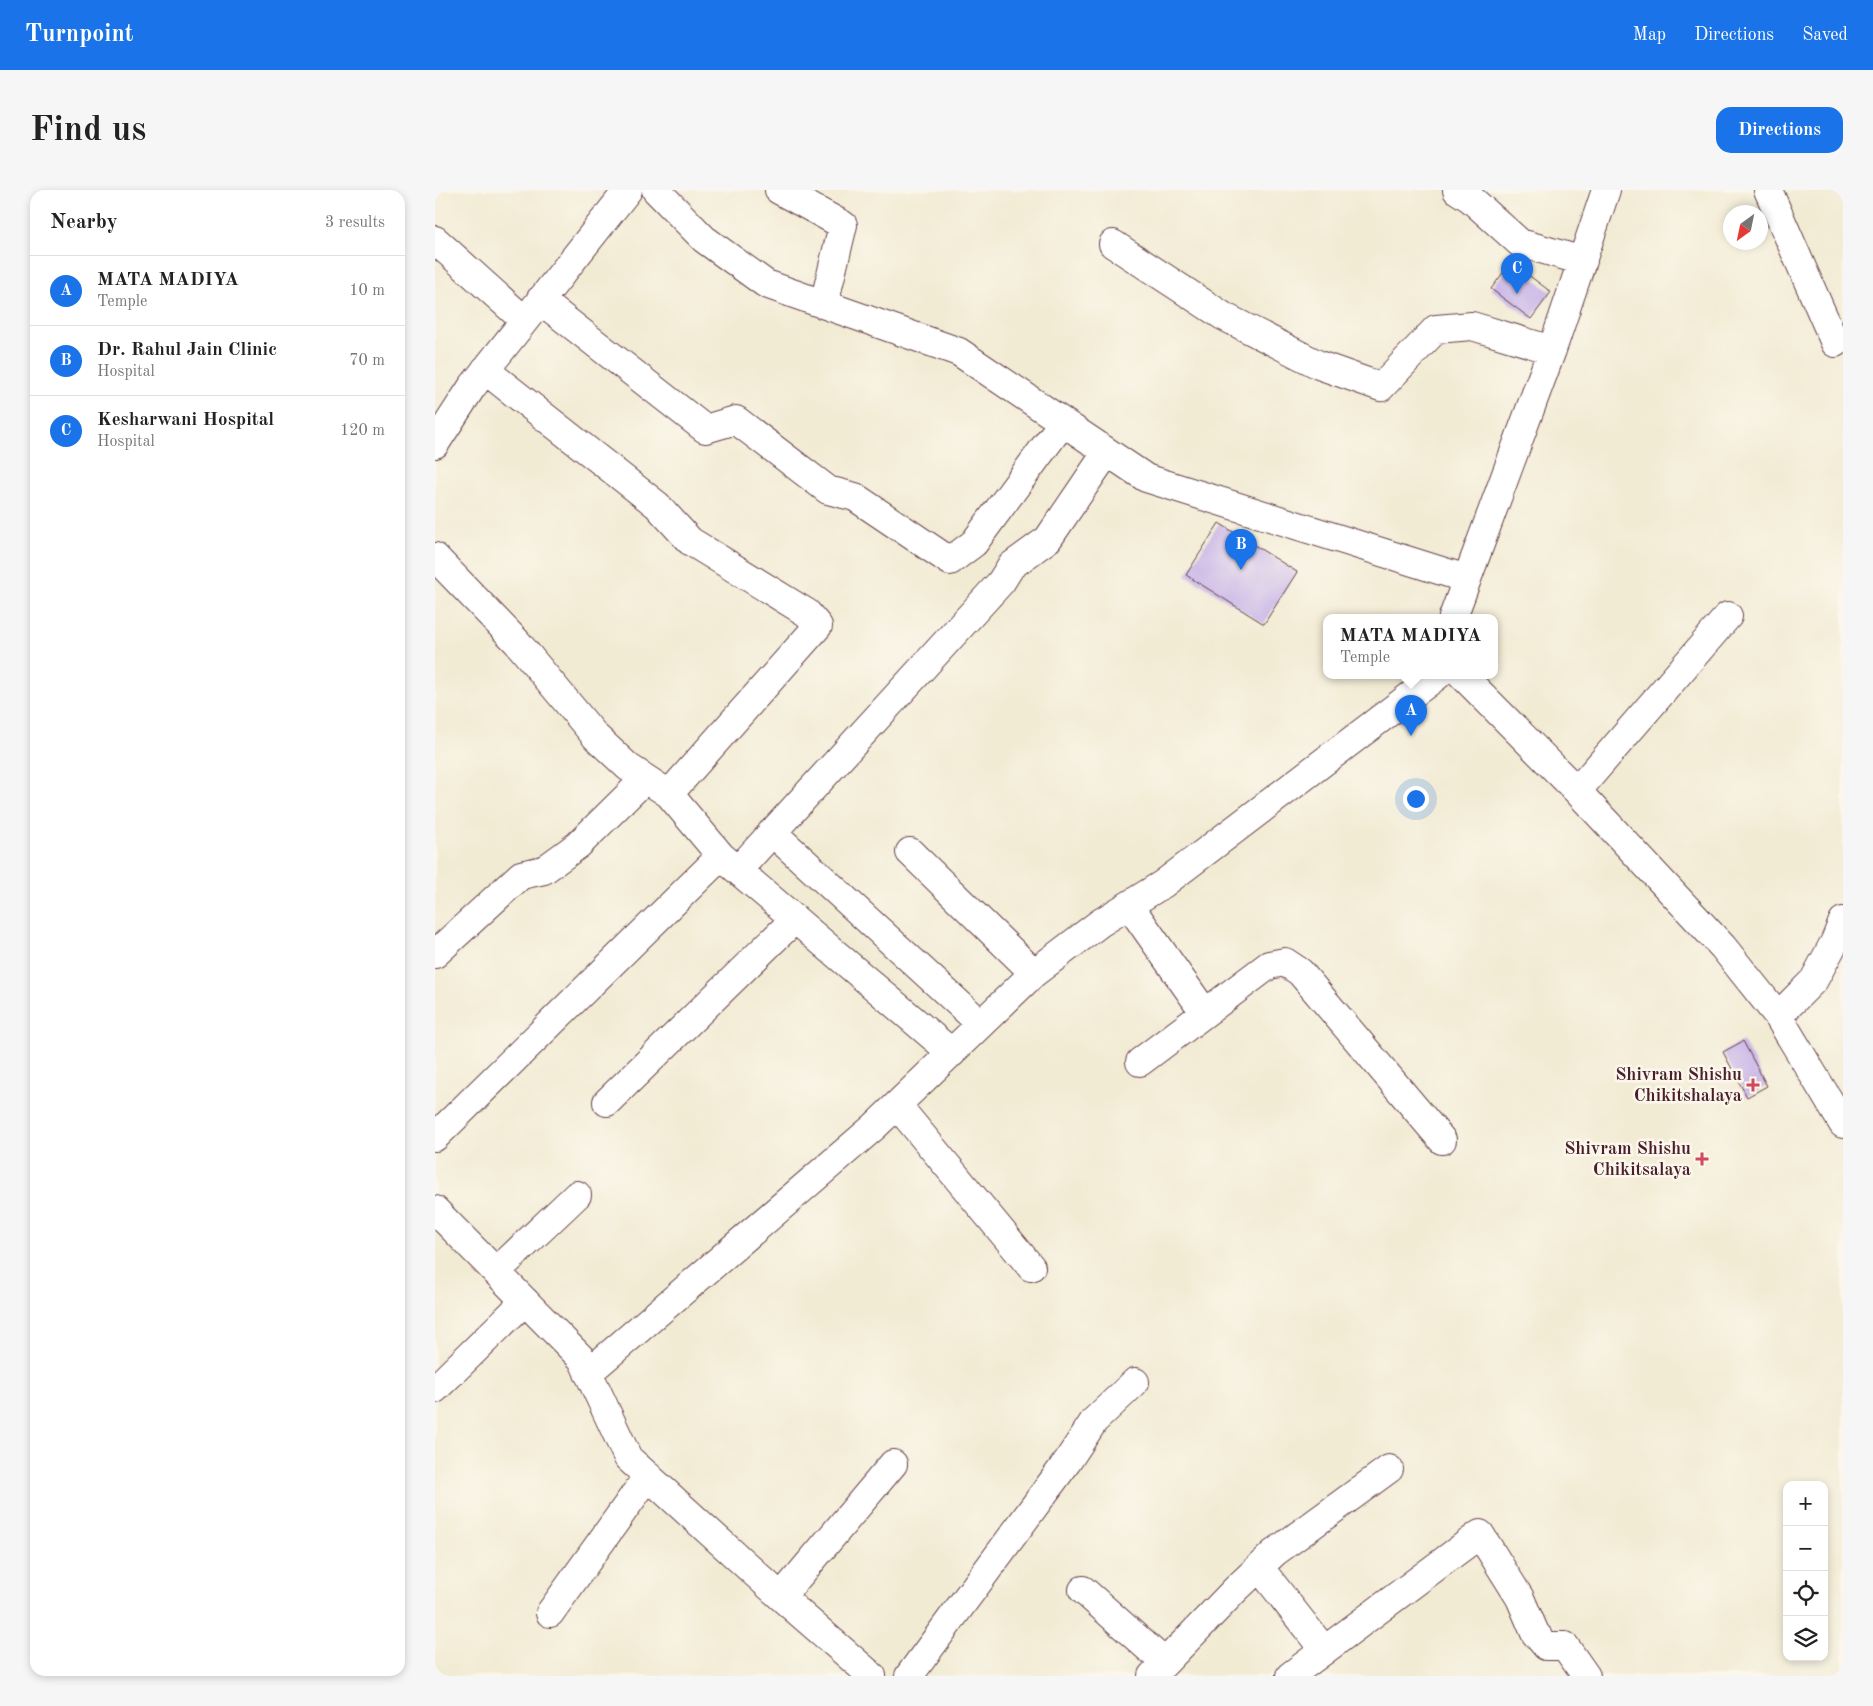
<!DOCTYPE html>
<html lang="en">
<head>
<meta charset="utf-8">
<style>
  body { margin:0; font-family:"Old Standard TT",serif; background:#f6f6f6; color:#222 }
  .controls { position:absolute; right:15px; bottom:15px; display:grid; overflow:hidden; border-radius:10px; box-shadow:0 2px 8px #0003 }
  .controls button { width:45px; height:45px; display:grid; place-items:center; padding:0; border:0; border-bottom:1px solid #e0e0e0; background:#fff; color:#222; font:25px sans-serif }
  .compass { position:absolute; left:1288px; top:15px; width:45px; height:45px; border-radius:50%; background:#fff; box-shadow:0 2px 8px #0003; rotate:213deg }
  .you { position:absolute; left:980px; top:608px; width:18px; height:18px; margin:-12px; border:4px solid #fff; border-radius:50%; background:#1a73e8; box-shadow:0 0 0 8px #1a73e833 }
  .badge { display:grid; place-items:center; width:32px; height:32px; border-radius:50%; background:#1a73e8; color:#fff; font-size:16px; font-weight:700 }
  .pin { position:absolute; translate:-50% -41px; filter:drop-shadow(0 1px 2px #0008) }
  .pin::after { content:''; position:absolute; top:26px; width:18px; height:15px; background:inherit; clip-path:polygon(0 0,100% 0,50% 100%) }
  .popup { position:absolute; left:888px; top:424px; width:175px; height:65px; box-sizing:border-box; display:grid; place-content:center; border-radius:10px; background:#fff; filter:drop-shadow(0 1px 4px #0005); font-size:16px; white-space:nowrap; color:#767676 }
  .popup b { font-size:19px; color:#222 }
  .popup::after { content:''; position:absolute; left:50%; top:100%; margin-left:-10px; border:10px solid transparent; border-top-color:#fff }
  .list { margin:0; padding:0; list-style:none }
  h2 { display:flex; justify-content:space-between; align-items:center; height:65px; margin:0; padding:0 20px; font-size:21px }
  h2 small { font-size:16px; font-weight:400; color:#767676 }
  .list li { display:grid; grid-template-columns:32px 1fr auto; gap:15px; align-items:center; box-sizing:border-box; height:70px; padding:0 20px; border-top:1px solid #e0e0e0 }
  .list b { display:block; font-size:19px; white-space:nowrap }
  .list p { margin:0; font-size:16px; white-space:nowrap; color:#767676 }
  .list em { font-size:16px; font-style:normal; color:#767676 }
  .icon { flex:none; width:28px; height:28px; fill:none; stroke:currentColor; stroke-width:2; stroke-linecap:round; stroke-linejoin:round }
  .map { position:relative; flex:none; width:1408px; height:1486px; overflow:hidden; border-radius:15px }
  header { display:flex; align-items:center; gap:30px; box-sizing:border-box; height:70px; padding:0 25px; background:#1a73e8; color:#fff }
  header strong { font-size:24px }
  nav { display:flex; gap:28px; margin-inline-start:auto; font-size:18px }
  .intro { display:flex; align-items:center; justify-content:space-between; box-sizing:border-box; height:120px; padding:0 30px }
  h1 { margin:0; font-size:35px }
  .button { padding:12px 22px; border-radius:15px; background:#1a73e8; color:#fff; font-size:18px; font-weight:700 }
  main { display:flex; gap:30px; padding:0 30px }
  aside { flex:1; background:#fff; border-radius:15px; box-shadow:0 2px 8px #0003 }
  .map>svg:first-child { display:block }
  .building { fill:#c6b1e7 }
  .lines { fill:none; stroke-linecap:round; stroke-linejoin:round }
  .minor-casing { stroke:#633e44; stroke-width:30 }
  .minor { stroke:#fff; stroke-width:28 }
  .poi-dot { fill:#d1495b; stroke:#fbf7ec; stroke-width:2 }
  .labels { text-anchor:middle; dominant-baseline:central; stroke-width:5; stroke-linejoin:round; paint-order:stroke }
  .poi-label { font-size:18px; font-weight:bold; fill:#4a1f2b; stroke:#fbf7ec; text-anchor:end }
</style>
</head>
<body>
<header>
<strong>Turnpoint</strong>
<nav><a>Map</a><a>Directions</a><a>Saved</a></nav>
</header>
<div class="intro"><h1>Find us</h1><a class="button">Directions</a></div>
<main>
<aside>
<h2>Nearby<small>3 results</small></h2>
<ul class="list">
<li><span class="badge">A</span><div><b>MATA MADIYA</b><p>Temple</p></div><em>10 m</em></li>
<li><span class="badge">B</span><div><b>Dr. Rahul Jain Clinic</b><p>Hospital</p></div><em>70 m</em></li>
<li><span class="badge">C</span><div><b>Kesharwani Hospital</b><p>Hospital</p></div><em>120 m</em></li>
</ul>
</aside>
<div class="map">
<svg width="1408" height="1486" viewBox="0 0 1408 1486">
  <rect width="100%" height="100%" fill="#fbf7ec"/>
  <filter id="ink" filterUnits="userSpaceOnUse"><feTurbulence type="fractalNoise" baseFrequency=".02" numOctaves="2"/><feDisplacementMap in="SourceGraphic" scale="10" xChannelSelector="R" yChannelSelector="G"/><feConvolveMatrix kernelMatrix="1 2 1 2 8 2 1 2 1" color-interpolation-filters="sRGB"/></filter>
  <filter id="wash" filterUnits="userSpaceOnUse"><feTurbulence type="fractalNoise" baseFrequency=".0096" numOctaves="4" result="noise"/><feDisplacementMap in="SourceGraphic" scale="20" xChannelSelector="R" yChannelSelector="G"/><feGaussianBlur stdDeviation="1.12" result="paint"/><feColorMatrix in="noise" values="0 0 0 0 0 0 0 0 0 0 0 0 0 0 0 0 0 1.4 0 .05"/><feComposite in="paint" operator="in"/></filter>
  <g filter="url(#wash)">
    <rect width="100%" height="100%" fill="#f2ebd4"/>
    <g id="blocks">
      <path class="building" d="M1076,72L1116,102L1096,129L1056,99Z
        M784,333L862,382L829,434L751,385Z
        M1308,851L1332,896L1312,907L1288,862Z"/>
    </g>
  </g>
  <g filter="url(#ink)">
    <use href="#blocks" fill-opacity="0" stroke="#633e44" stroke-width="1"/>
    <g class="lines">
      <defs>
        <path id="minor" d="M221,0L269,49L331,94L524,162L711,288L1032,389
          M344,0L408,35L389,114
          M1022,0L1036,9L1085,53L1148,71
          M1333,0L1400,153
          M0,50L89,130
          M678,54L788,126L884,175L946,197L1001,139L1037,136L1117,160
          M105,110L270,239L301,230L393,300L420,307L515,371L539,353L628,232
          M50,180L222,315L255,351L372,423L383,436L234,604
          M0,254L37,197L193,0
          M0,367L82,452L161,547L193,577L234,604L286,666L517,863
          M1018,427L1117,160L1171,0
          M1027,485L1142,601L1288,757L1343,826L1408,934
          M1142,601L1293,426
          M337,642L546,834
          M475,662L599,783
          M303,680L566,392L576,376L613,349L672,262
          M694,715L770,823
          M0,764L86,685L109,680L143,655L210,589
          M1343,826L1379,790L1400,751L1408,731
          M705,872L834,775L850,772L865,782L1007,950
          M172,912L360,729
          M462,915L596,1077
          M0,947L286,666
          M0,1020L147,1169L193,1268L346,1407L437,1486
          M61,1082L142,1005
          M153,1183L440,936L599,783L665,733L728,694L1003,485
          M0,1199L90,1111
          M824,1377L889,1460
          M648,1400L729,1472
          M346,1407L458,1274
          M115,1423L213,1286
          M474,1486L632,1272L659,1231L700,1192
          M717,1486L801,1399L839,1363L954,1279
          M855,1486L1045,1344L1085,1408L1100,1443L1111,1456H1130L1151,1486"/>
      </defs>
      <use href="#minor" class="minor-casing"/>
      <use href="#minor" class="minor"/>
    </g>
  </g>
  <g class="poi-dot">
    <path d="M1315.5 887.5h5v5h5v5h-5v5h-5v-5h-5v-5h5z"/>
    <path d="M1264.5 961.5h5v5h5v5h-5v5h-5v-5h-5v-5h5z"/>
  </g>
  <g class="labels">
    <g class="poi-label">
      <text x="1307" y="885">Shivram Shishu<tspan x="1307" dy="21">Chikitshalaya</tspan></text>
      <text x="1256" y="959">Shivram Shishu<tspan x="1256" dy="21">Chikitsalaya</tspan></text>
    </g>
  </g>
</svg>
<div class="controls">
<button>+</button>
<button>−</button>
<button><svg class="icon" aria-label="locate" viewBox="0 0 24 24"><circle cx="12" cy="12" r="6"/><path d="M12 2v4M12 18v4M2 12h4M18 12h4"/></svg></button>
<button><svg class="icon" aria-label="layers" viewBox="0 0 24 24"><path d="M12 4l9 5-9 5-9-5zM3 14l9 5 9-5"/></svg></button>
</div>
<svg class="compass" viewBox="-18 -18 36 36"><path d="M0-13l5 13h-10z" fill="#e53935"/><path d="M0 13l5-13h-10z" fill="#767676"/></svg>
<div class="you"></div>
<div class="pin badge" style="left:976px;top:546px">A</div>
<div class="popup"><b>MATA MADIYA</b>Temple</div>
<div class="pin badge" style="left:806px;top:380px">B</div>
<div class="pin badge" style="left:1082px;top:104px">C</div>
</div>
</main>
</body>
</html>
